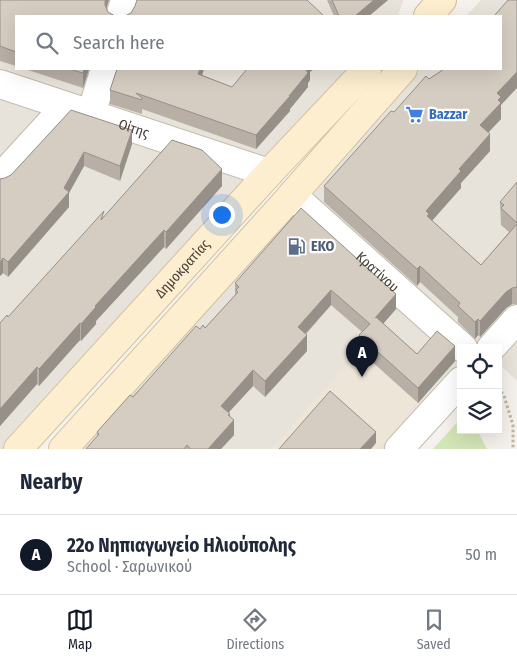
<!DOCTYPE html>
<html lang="en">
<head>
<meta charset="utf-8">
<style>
  body { margin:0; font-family:"Fira Sans Condensed",sans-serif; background:#f6f6f7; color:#1f2937 }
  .controls { position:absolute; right:15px; bottom:15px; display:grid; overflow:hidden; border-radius:0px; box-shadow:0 5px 20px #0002 }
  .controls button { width:45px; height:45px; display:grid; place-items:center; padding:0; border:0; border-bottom:1px solid #e0e1e3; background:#fff; color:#1f2937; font:25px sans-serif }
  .you { position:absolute; left:221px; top:214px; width:18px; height:18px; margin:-12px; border:4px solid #fff; border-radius:50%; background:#1a73e8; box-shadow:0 0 0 8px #1a73e833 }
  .badge { display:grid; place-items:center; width:32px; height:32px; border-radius:50%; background:#111827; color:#fff; font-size:16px; font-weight:700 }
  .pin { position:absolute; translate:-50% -41px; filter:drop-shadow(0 1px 2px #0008) }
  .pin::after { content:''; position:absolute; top:26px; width:18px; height:15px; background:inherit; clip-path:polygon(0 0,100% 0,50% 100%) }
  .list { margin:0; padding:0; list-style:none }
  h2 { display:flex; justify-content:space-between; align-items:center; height:65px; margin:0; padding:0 20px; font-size:21px }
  h2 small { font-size:16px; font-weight:400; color:#747a83 }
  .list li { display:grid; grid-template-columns:32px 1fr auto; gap:15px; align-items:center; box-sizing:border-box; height:80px; padding:0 20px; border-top:1px solid #e0e1e3 }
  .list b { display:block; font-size:19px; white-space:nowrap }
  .list p { margin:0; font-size:16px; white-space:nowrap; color:#747a83 }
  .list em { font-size:16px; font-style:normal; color:#747a83 }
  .icon { flex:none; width:28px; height:28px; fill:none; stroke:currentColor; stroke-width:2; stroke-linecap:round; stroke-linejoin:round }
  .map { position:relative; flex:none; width:517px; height:449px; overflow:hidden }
  .search { position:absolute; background:#fff; box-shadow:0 5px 20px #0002; left:15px; right:15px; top:15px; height:55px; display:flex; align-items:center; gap:12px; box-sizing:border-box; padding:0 18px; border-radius:0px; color:#747a83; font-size:19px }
  .sheet { height:145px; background:#fff }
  nav { display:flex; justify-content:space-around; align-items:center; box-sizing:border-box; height:70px; border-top:1px solid #e0e1e3; background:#fff; font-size:14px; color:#747a83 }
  nav a { display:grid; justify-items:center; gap:2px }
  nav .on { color:#111827 }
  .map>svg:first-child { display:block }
  .residential { fill:#e8e3da }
  .education { fill:#ede5d7 }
  .green { fill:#d4e6b7 }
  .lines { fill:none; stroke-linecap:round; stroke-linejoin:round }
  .street-casing { stroke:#c0b9ae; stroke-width:30 }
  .secondary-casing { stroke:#d2c19e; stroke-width:30 }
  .path { stroke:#c1b3a1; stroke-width:3; stroke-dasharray:2.5 2.5; stroke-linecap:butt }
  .street { stroke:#fff; stroke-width:28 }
  .secondary { stroke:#fceecf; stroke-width:28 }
  .wall { fill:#b8b0a7 }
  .shaded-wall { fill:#969088 }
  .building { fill:#d6cdc2; stroke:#969088 }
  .labels { text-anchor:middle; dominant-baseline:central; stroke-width:4.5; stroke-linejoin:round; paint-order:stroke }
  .shop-label { font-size:14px; font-weight:bold; fill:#366cbe; stroke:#fff; text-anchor:start }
  .street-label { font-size:14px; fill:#49423a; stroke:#fff }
  .service-label { font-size:14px; font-weight:bold; fill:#4e5e75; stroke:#fff; text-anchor:start }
</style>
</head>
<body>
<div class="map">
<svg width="517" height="449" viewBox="0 0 517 449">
  <rect width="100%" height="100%" fill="#f5f1ec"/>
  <path class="residential" d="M0,0H403L398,16H16V69H350L5,449H0Z
    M481,0H517V381L498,363V348H461V374L393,449H74L418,69H501V16H466Z"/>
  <path class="education" d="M359,350L418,403L378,449H271Z"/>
  <path class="green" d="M461,418V430H477L487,449H433Z"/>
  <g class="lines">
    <defs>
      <g id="street">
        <path d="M120,16L125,0"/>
        <path id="s1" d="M0,84L269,173"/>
        <path d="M91,114L105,69"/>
        <path d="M0,178L66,106"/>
        <path id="s2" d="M292,195L463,348"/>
        <path d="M491,348L517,319"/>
        <path d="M399,449L461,381"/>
      </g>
      <g id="secondary">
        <path d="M428,16L442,0"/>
        <path id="s3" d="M18,449L269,173L367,69"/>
        <path d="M63,449L285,203L403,69"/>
      </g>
    </defs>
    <use href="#street" class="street-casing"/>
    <use href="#secondary" class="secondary-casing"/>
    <path class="path" d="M498,388L504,396L513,425V449"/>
    <use href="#street" class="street"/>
    <use href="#secondary" class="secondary"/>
  </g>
  <path class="wall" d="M0,0H109L106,8L16,16V66L0,61Z
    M327,0H388L369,16H334Z
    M25,69H89L83,88Z
    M117,69H204L202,75L232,87L310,72V80L308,83V87L290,109V111L256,149L142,109V114L110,104V90Z
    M429,79L501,105V119L489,132L490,151L461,183V188L432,221L481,265L509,232L501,225L500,202L517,182V304H512L506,308L480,337L478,335L475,339L458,322V317L420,282L417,286L324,202V186L394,112Z
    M71,110L132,144L120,181L84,166L69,193V207L8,277L3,273L0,276V179L5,178L11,175Z
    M222,186L166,249L164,247L96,321V324L81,341L80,340L39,386L37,384L0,426V323L8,317L104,216Z
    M301,208L396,309L383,324L417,354L455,361L418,403L359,350V335L362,332L331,305L306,334L307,351L265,397L253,386L228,412L234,435L221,449H86L97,436V432L200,329L205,328L235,295V283Z"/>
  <path class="shaded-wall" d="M105,0H109L105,12Z
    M374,0H388L369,16H355Z
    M84,69H89L83,88V73Z
    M200,69H204L198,88V74Z
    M306,69H314L310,72V80L308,83V87L290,109V111L256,149V135L289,96Z
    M517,72V88L501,105V119L480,141V125L497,93Z
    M132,130V144L120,181V166Z
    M490,134V151L461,183V188L429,224L426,211L459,169Z
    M84,152V166L69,193V207L8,277V262L64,188Z
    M222,169V186L166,249V232Z
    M164,230V247L96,321V324L81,341V324L95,306Z
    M3,258V273L0,276V262Z
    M420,266V282L417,286V269Z
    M512,288V304L506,308L480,337V321L506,292Z
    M331,290V305L298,342V327Z
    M396,294V309L375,333V318Z
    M478,319V335L475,339V322Z
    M80,323V340L39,386V369Z
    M307,335V351L265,397V381Z
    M455,346V361L418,403V388Z
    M37,367V384L0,426V409Z
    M253,370V386L221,421V406Z
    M230,414V424L234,420V435L221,449H208Z
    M376,432V443L371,449H360Z"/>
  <path class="building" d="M0,0H105V5L108,12L115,16H16V52L0,46Z
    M137,0H307L324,16H125L131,13L135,6Z
    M332,0H374L355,16H339Z
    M508,0H517V72L497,93L501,97L498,100L501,103L480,125L490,134L459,169L461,171L426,211L429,214L427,216L481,265L517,224V287L512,288L506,292L480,321L478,319L475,322L458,306L460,303L420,266L417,269L324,186L391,111L394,112L426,76L429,79L444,69H501V16H494Z
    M69,69H84L83,73Z
    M117,69H200L198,74L232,87L247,69H307L306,70L308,73L289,96H290L256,135L136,93L142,98V100L110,90Z
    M71,110L132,130L120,166L84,152L64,188L69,192L8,262L3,258L0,262V179L5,178L11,175Z
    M172,140L202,150L222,169L166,232L164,230L95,306L96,307L81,324L80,323L39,369L37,367L0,409V323L7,315L8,317L104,211L101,220Z
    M517,182V223L501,208L504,205L500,202Z
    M301,208L396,294L375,318L376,317L417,354L437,331L455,346L418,388L359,335L370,324L331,290L298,327L307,335L265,381L253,370L221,406L230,414L228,415L234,420L208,449H191L187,445L184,449H86L99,434L97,432L130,395L133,397L196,326L200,329L203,325L205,328L238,292L236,290L239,287L235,283Z
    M330,391L376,432L360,449H279Z"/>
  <defs>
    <symbol id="supermarket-bare" viewBox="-9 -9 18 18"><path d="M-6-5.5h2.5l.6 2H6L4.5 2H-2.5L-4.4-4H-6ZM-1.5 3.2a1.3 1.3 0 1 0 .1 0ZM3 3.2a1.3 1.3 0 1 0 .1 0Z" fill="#3f7fe0" stroke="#fff" stroke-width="2.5" paint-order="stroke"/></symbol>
    <symbol id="fuel-bare" viewBox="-9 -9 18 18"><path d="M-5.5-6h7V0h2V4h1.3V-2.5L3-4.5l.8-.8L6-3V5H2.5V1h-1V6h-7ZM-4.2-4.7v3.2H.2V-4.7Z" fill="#5c6f8a" stroke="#fff" stroke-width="2.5" paint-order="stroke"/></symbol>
  </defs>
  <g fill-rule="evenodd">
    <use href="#supermarket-bare" x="402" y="102" width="25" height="25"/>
    <use href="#fuel-bare" x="284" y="234" width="25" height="25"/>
  </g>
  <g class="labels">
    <g class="shop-label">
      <text x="429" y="114">Bazzar</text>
    </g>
    <g class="street-label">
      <text stroke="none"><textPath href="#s1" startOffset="141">Οίτης</textPath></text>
      <text stroke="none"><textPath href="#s3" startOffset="244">Δημοκρατίας</textPath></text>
      <text stroke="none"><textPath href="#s2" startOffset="115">Κρατίνου</textPath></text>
    </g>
    <g class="service-label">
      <text x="311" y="246">EKO</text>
    </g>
  </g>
</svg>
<div class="controls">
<button><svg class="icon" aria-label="locate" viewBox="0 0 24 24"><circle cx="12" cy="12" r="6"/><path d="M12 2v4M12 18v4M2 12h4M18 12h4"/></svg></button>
<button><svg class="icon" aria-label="layers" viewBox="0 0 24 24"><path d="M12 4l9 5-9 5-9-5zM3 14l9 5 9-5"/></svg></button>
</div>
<div class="you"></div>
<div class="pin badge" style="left:362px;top:377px">A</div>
<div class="search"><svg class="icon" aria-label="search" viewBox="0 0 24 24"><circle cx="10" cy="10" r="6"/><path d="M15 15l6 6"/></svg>Search here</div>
</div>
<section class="sheet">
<h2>Nearby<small></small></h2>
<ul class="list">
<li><span class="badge">A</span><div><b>22ο Νηπιαγωγείο Ηλιούπολης</b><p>School · Σαρωνικού</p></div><em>50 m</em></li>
</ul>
</section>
<nav>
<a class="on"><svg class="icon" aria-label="map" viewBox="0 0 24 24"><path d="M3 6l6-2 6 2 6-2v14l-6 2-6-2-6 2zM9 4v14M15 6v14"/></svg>Map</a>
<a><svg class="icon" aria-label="directions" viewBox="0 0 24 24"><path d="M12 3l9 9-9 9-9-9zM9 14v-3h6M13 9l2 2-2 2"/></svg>Directions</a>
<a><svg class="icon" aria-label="saved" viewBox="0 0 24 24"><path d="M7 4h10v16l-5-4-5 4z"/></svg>Saved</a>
</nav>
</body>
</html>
